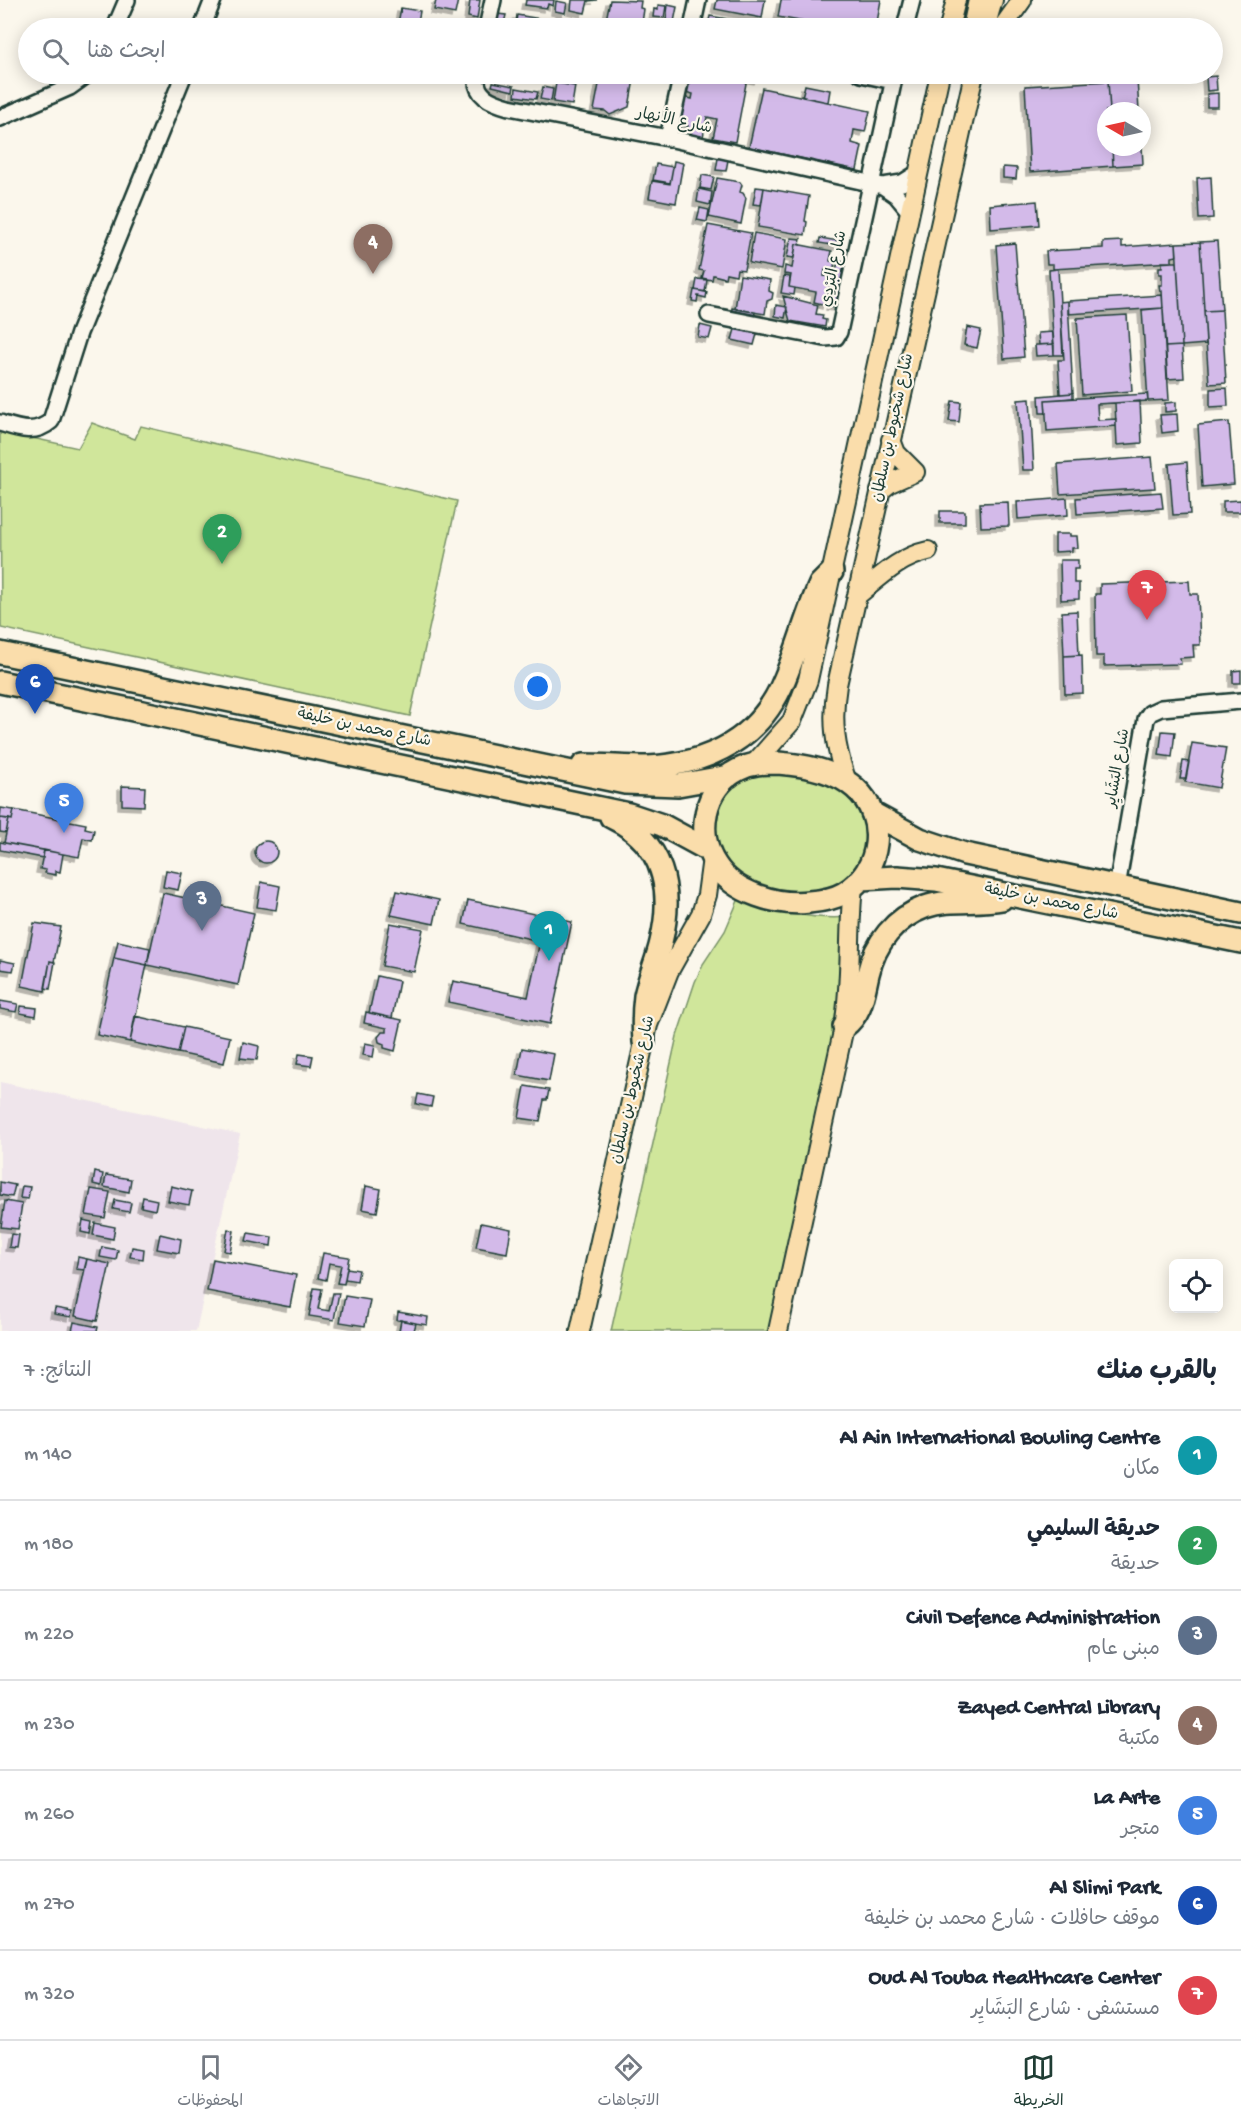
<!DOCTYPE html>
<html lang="ar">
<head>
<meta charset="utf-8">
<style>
  body { margin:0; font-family:"Gochi Hand","Playpen Sans Arabic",sans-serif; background:#f2f2f3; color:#1f2937; direction:rtl }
  .controls { position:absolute; right:18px; bottom:18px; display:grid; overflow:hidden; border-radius:9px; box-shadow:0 3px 15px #0003 }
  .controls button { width:54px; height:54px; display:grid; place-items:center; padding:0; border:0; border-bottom:2px solid #e0e1e3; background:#fff; color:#1f2937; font:30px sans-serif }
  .compass { position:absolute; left:1097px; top:102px; width:54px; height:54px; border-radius:50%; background:#fff; box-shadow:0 3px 15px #0003; rotate:279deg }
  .you { position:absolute; left:538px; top:687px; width:21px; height:21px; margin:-15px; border:4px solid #fff; border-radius:50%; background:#1a73e8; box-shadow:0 0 0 9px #1a73e833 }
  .badge { display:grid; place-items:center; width:39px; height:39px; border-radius:50%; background:#1f3d34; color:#fff; font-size:20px; font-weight:700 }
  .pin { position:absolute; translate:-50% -50px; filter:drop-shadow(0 2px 3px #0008) }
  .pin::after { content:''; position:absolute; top:32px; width:21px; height:18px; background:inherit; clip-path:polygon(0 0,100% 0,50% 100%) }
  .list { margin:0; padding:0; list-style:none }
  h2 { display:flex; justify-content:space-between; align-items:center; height:78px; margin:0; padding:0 24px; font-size:26px }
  h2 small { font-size:20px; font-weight:400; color:#747a83 }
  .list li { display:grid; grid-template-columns:39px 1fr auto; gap:18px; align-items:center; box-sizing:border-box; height:90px; padding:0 24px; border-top:2px solid #e0e1e3 }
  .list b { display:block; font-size:22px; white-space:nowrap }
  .list p { margin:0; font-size:20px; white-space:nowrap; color:#747a83 }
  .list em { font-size:20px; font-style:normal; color:#747a83 }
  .icon { flex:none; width:33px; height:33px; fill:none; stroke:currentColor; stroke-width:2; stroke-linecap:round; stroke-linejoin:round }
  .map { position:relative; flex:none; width:1241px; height:1331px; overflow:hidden; direction:ltr }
  .search { position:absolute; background:#fff; box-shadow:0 3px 15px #0003; left:18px; right:18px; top:18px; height:66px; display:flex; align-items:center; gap:15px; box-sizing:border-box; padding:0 21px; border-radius:33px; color:#747a83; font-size:22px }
  .sheet { height:708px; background:#fff }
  nav { display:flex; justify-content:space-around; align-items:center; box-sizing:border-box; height:84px; border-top:2px solid #e0e1e3; background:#fff; font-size:16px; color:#747a83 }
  nav a { display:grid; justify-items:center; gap:3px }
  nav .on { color:#1f3d34 }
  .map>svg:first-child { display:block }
  .built { fill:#efe5eb }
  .green { fill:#d0e69b; stroke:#789268; stroke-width:1.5 }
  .building { fill:#d3bae9; stroke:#1f3d34; stroke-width:1.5; filter:url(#shadow) }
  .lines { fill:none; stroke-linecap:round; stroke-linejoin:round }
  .minor-casing { stroke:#1f3d34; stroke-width:20 }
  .major-casing { stroke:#1f3d34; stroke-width:22 }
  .highway-casing { stroke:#1f3d34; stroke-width:26 }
  .minor { stroke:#fbf7ec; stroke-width:15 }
  .major { stroke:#faddab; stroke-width:18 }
  .highway { stroke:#faddab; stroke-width:21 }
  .labels { text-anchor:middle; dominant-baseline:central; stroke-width:4.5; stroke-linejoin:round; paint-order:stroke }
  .street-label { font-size:16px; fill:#1f3d34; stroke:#fbf7ec }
</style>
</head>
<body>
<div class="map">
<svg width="1241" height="1331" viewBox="0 0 1241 1331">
  <defs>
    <filter id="shadow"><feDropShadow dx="-4" dy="4" stdDeviation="0" flood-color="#0004"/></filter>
  </defs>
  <rect width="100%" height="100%" fill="#fbf7ec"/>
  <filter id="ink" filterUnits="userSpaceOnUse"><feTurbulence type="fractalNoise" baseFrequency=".0167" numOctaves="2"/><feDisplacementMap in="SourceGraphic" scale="12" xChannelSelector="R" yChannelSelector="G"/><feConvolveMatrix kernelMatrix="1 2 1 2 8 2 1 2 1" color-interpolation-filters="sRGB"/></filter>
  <g filter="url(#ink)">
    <path class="built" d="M0,1082L240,1134L196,1331H0Z"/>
    <path class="green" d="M92,423L135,439L141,426L457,501L410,716L1,628L0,431L78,448Z
      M769,772L813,777L845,789L866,813L869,844L858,873L832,892L796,894L772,890L750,883L721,862C719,851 713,837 712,825C712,808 727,787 741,779C750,774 759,773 769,772Z
      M740,896C776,910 810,921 850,917V960L774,1331H611L677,1036L695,982L703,964L725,931Z"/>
    <path class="building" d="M436,0H458L455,14L434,10Z
      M470,0H480L477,19L468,17Z
      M526,0H554L553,6L548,4L547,8L525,5Z
      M572,0H597L588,1L585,13L571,10Z
      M610,0L641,1L640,8L644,9L642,23L638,22L636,28H622L605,25Z
      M717,0H765L762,18L715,9Z
      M781,0H881L876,28H837L778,17Z
      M556,1L567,3L565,13L555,11Z
      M658,5L666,6L664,18L653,17L654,9L658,10Z
      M668,5L677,7L674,22L666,21Z
      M401,8L420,11L417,28H397Z
      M497,14L506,15L503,28H494Z
      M517,15L571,24L570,28H515Z
      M710,16L768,26V28H707Z
      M601,74H635L629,107L610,115L605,111L594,110Z
      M689,74H760L758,80L747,78L735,142L713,138L717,119L707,117L703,137L686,134L688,126L679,125L684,97L692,99L693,94L685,92Z
      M1216,76L1217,90L1207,91L1206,77Z
      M1137,79L1139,111H1110L1108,81Z
      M1108,81L1110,111H1106V147H1112L1113,166L1030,172L1025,86Z
      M493,82L514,86L513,91L492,86Z
      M556,83L575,86L572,105L553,102Z
      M805,85L830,90L828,102L802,97Z
      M543,87L553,89L551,101L540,99Z
      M516,88L538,92L536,99L515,96Z
      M762,88L870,111L865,132L854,130L852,143L862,146L857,170L749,147Z
      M1218,93V107H1207V94Z
      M1112,147H1142L1143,164L1113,166Z
      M718,158L728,160L726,171L716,170Z
      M674,161L683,163L676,203L649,198L652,181L670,184Z
      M656,164L673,167L670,183L653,180Z
      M1003,167L1017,168L1016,179L1003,178Z
      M702,175L714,177L711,190L700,188Z
      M1211,177L1213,218L1199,219L1197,178Z
      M717,178L740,182L742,185L740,192L743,193L746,198L741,224L709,217Z
      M756,187L764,188L761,205L753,204Z
      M764,188L809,196L805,221L807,222L805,235L758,227Z
      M699,189L712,192L710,205L697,202Z
      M1037,201L1039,225L991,229L990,205Z
      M700,208L709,210L707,222L697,220Z
      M708,225L751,233L744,270L737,269L736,275L726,273L725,278L713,275L712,280L702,278L704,271L699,270Z
      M754,233L787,239L782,269L749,263Z
      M791,238L801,239L800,245L796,244L794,258L787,257Z
      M820,238L839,241L838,246L819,243Z
      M1122,241V247L1176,243L1177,256L1172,257V262L1053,269V264H1047L1046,251L1103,248V242Z
      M1217,241L1222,310L1204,311L1200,242Z
      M1200,242L1206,344L1182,346L1176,243Z
      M1015,243L1024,357L1004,359L996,245Z
      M796,244L832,251L830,261L835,262L833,272L825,270L824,276L831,277L826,305L814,302L816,292L789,287L791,275L784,274L785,266L792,268Z
      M838,261L845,262L837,307L830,306Z
      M1162,262H1177L1182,346L1165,347L1162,291H1160L1159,285H1162V274H1159V267H1162Z
      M1058,269L1063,355H1054L1049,270Z
      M740,275L770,280L769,291L773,293L772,299L767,301L765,314L735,309Z
      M784,276L790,277L789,287L795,288L794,295L781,293Z
      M697,279L707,280L705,292L695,290Z
      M694,290L707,292L706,298L698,296L697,302L692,301Z
      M1162,295L1163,308L1068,314V301Z
      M783,296L818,305L816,314L823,315L822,319L826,320L825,327L790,321Z
      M1068,301L1073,393L1060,394L1058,360H1064L1060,302Z
      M776,305L787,307L785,318L775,316Z
      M732,308L755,312L754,318L731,314Z
      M1163,308L1169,400L1148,401L1142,310Z
      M1222,310L1226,383L1209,384L1204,311Z
      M1127,315L1132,391L1082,395L1077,318Z
      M700,325L712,328L709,339L698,337Z
      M967,327L981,330L977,348L964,345Z
      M735,329L757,334L754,345L732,340Z
      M1053,332L1054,344L1039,345L1038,333Z
      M1054,344V355L1036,356L1035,345Z
      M1182,346L1184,378L1167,379L1165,347Z
      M1227,388L1228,406L1210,407V389Z
      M1073,393V398L1045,400L1046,413H1040L1039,396Z
      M1147,394L1148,401L1097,404L1098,420L1116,419V426L1047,431L1045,400Z
      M1030,399L1034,470H1023L1018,400Z
      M952,401L961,402L959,422L949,421Z
      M1140,401L1142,443L1117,445L1115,403Z
      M1176,402V411L1165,412V403Z
      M1177,414L1178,431L1162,433L1160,415Z
      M1229,422L1234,484L1202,487L1198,425Z
      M1152,457L1155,488L1060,494L1058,464Z
      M1187,462L1190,514L1173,515L1169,464Z
      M1161,492L1163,508L1077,514L1076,498Z
      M1067,498L1068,515L1018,519L1017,502Z
      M1241,500V512H1223V501Z
      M1008,502L1009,526L981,527L980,503Z
      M940,511H965V523H940Z
      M1055,534H1070V536H1077L1078,548H1072V551L1055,552Z
      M1060,560H1078V569H1074V583H1079V599L1061,600Z
      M1189,581L1190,594H1198L1200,645H1193L1194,657L1180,658L1181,664L1104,666V656H1096L1095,594H1100V584Z
      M1077,611L1079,655L1064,656L1062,612Z
      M1082,655L1083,693L1065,694L1064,656Z
      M1241,670V683H1233V671Z
      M1162,731L1175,732L1172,757L1159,755Z
      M1192,743L1226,748L1219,788L1185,782Z
      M1183,761L1189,762L1186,779H1180Z
      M122,786L145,787L144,806L122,805Z
      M1,808L14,810L12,820L0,818Z
      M14,810L86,824L85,828L94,830L92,840L83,838L79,857L4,843L9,819L12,820Z
      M0,818L9,819L6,833L0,832Z
      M255 852a11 11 0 1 1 22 0a11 11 0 1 1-22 0Z
      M0,842L44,850L43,858L0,850Z
      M44,850L63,854L60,872L56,871V875L45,873L46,870L40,869Z
      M166,870L182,873L178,890L163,887Z
      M261,882L280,886L276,910L257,907Z
      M397,891L439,900L434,924L391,915Z
      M163,893L254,913L238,985L147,965Z
      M468,900L572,922L550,1024L448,1002L453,981L528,997L540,941L463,924Z
      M34,923L61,927L54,962L50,961L45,991L22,986Z
      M390,923L423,929L414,972L382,966Z
      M118,941L150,948L147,965L114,958Z
      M114,958L147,965L130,1042L97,1035Z
      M0,960L15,963L13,971L0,969Z
      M50,961L55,962L50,989L45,988Z
      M377,976L399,981L392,1018L369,1013Z
      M0,1001L18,1004L16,1012L0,1009Z
      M21,1006L37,1008L36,1016L20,1013Z
      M366,1012L402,1020L395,1051L384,1048V1044L379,1042L378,1037L382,1032H387V1028L364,1023Z
      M135,1016L184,1027L178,1053L130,1042Z
      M184,1027L230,1037L224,1063L178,1053Z
      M243,1042L259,1046L257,1060L240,1058Z
      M365,1043L375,1045L373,1057L363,1055Z
      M522,1048L554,1054L549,1081L517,1075Z
      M299,1054L313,1056L311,1066L297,1064Z
      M525,1086L549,1090L547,1100H544L540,1121L519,1118Z
      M418,1094L433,1097L431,1107L416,1104Z
      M95,1172L103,1174L101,1186L93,1184Z
      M106,1175L131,1179L129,1192L104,1187Z
      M0,1182L15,1185L12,1197L0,1195Z
      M22,1186L30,1187L28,1199L20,1198Z
      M171,1186L192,1191L189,1205L168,1201Z
      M366,1186L381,1189L377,1212L362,1209Z
      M91,1189L110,1192L105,1218L86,1215Z
      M143,1197L157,1200L155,1210L141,1207Z
      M115,1200L131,1203L129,1212L113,1209Z
      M5,1201L22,1204L18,1229L1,1227Z
      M83,1220L92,1222L90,1234L81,1232Z
      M95,1223L115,1227L113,1239L93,1235Z
      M481,1223L511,1229L507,1253L476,1247Z
      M228,1229L234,1231L230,1252L224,1251Z
      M248,1233L272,1237L271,1246L246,1241Z
      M11,1234L19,1235L17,1248L9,1247Z
      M160,1234L181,1239L179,1253L157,1249Z
      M102,1247L118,1250L116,1260L100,1257Z
      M132,1247L144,1249L143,1259L130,1257Z
      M323,1253L349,1257L344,1284L337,1283L341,1265L329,1263L326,1280L318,1278Z
      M78,1257L87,1259L84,1270L76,1269Z
      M87,1259L110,1264L97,1321L75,1316Z
      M213,1259L296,1275L290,1307L207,1291Z
      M347,1268L359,1270L357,1281L345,1279Z
      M314,1288L322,1289L318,1309L329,1311L333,1293H339L334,1320L309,1316Z
      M345,1296L370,1300L365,1326L340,1322Z
      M55,1308L72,1311L71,1317L54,1314Z
      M398,1312L428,1317L427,1325L397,1320Z
      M401,1320L416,1323L414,1331H399Z
      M74,1322L98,1327L97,1331H72Z"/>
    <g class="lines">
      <defs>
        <path id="minor" d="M115,28L127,0
          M202,28L213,0
          M487,28L493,0
          M692,28L698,0
          M905,28L912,0
          M477,74C474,96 491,102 509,107L668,138L883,186L902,183L918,173
          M861,74L893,81
          M0,118L70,87L88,74
          M668,138L682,74
          M883,186L896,195L910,212
          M709,315L825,338L836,337L839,332L895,74
          M0,423C19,429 35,435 51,421L79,333L184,74
          M1117,887L1146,719L1150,713L1161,708L1241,701"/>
        <path id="major" d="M949,28L956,0
          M972,28L978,0
          M985,28L993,0
          M1002,28L1022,0
          M880,491L890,483L915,472L896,453L891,440
          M859,594C881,576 900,557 928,551
          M754,764L792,721L808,680L940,74
          M847,782C835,747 831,722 837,685L974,74
          M580,1331L648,1025L669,971L701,914L707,895L712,858
          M778,1331L844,1027C852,980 848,933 853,886"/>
        <path id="highway" d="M0,653L625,783L678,785L729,776
          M0,682L629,814L662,825L708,850
          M778,763C804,765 835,770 855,788C888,817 882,871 844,893C834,899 821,901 809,902C777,906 734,893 716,865C695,834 704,787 738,770C751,763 764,763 778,763Z
          M583,765C605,765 626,767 648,767C710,764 761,738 785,678C797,650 805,620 817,591L820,584L832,572
          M872,813L920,839L965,854L1241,913
          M611,817C664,842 674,889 661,942C657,960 649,977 645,996C643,1011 643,1027 644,1042
          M861,879L897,877L936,880L1241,942
          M844,1027C862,1013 863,995 868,974C875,943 895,918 925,907C950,898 977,904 1002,899"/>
      </defs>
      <use href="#minor" class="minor-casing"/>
      <use href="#major" class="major-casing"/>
      <use href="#highway" class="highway-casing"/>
      <use href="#minor" class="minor"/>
      <use href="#major" class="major"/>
      <use href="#highway" class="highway"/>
    </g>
  </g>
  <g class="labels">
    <g class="street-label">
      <text transform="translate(674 122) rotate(12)">شارع الأنهار</text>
      <text transform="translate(835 269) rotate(-78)">شارع البَرْدِي</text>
      <text transform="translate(894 428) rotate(-78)">شارع شخبوط بن سلطان</text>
      <text transform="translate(364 729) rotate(12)">شارع محمد بن خليفة</text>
      <text transform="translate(1119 768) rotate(-80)">شارع البَشَايِر</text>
      <text transform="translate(1051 903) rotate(11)">شارع محمد بن خليفة</text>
      <text transform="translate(634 1090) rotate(-77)">شارع شخبوط بن سلطان</text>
    </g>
  </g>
</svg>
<div class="controls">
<button><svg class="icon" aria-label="locate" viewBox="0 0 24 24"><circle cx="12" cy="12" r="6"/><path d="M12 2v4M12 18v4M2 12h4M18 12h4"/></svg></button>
</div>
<svg class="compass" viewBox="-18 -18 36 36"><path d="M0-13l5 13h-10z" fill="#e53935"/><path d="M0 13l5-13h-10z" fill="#747a83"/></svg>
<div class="you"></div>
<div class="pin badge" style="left:549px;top:961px;background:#0f9aa8">1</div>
<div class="pin badge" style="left:222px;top:564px;background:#2e9e5b">2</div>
<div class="pin badge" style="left:202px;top:931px;background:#5c6f8a">3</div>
<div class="pin badge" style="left:373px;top:274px;background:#8d6e63">4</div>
<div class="pin badge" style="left:64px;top:833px;background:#3f7fe0">5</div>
<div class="pin badge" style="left:35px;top:714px;background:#1a4fb4">6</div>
<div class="pin badge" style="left:1147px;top:620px;background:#e0444e">7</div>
<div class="search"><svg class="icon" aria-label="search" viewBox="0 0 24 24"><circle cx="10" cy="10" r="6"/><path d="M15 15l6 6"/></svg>ابحث هنا</div>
</div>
<section class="sheet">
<h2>بالقرب منك<small>النتائج: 7</small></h2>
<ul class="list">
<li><span class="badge" style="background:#0f9aa8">1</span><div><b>Al Ain International Bowling Centre</b><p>مكان</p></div><em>140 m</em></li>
<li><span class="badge" style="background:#2e9e5b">2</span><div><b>حديقة السليمي</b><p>حديقة</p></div><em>180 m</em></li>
<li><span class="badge" style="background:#5c6f8a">3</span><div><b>Civil Defence Administration</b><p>مبنى عام</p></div><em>220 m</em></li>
<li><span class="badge" style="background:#8d6e63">4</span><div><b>Zayed Central Library</b><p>مكتبة</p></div><em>230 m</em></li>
<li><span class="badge" style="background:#3f7fe0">5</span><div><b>La Arte</b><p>متجر</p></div><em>260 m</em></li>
<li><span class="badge" style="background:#1a4fb4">6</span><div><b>Al Slimi Park</b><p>موقف حافلات · شارع محمد بن خليفة</p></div><em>270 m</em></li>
<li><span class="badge" style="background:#e0444e">7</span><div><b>Oud Al Touba Healthcare Center</b><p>مستشفى · شارع البَشَايِر</p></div><em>320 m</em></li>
</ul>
</section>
<nav>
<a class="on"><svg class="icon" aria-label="map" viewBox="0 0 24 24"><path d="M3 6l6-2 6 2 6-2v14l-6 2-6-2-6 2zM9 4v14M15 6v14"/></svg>الخريطة</a>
<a><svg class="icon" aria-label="directions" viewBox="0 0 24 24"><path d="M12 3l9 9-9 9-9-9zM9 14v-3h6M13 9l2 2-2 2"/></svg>الاتجاهات</a>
<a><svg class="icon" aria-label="saved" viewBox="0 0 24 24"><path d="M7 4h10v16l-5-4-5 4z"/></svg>المحفوظات</a>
</nav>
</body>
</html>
